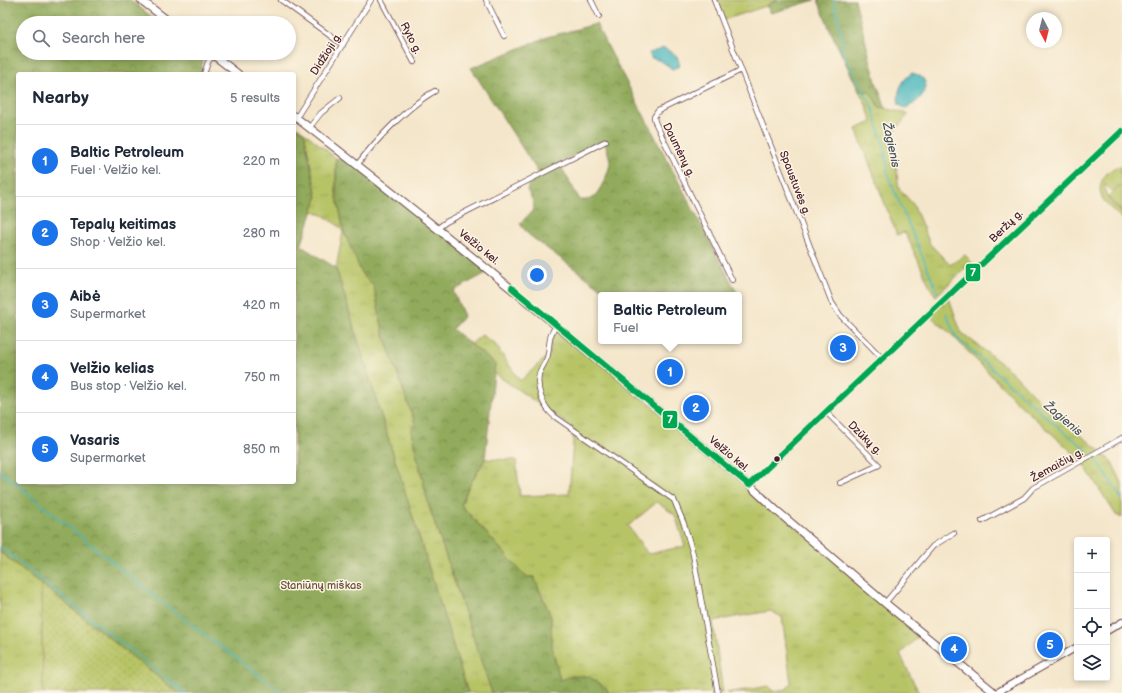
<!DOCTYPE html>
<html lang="en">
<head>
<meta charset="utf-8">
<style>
  body { margin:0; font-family:"Balsamiq Sans",sans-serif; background:#f6f6f7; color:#1f2937 }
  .controls { position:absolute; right:12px; bottom:12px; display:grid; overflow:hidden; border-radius:4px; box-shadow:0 2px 6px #0003 }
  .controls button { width:36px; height:36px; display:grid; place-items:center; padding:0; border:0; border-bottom:1px solid #e0e1e3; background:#fff; color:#1f2937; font:20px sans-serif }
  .compass { position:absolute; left:1026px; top:12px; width:36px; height:36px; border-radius:50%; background:#fff; box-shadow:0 2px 6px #0003; rotate:173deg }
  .you { position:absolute; left:537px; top:275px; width:14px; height:14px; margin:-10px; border:3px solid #fff; border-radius:50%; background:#1a73e8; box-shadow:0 0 0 6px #1a73e833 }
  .badge { display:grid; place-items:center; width:26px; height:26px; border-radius:50%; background:#1a73e8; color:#fff; font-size:13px; font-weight:700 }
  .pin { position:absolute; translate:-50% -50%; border:2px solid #fff; box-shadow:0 1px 4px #0006 }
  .popup { position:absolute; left:598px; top:292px; width:144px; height:52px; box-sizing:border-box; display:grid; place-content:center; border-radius:4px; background:#fff; filter:drop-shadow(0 1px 3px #0005); font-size:13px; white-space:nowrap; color:#747a83 }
  .popup b { font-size:15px; color:#1f2937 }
  .popup::after { content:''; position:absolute; left:50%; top:100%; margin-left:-8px; border:8px solid transparent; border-top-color:#fff }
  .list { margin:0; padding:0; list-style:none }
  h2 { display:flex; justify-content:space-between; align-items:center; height:52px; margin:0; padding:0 16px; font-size:17px }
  h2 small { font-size:13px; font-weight:400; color:#747a83 }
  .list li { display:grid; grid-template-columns:26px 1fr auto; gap:12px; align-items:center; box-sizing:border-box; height:72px; padding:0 16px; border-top:1px solid #e0e1e3 }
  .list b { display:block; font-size:15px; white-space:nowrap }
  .list p { margin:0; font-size:13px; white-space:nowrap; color:#747a83 }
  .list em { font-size:13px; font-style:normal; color:#747a83 }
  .icon { flex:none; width:22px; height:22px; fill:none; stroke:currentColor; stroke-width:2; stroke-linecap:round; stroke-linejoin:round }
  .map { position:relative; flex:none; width:1122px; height:693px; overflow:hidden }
  .search { position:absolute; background:#fff; box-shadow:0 2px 6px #0003; left:16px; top:16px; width:280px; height:44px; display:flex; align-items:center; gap:10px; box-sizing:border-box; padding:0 14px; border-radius:22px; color:#747a83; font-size:15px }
  .panel { position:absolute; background:#fff; box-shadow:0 2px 6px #0003; left:16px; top:72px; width:280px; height:412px; border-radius:4px }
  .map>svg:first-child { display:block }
  .grass { fill:url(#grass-tufts); stroke:#807248; fill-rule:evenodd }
  .forest { fill:url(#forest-crowns); stroke:#6e6443; fill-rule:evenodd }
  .garden { fill:url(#garden-dots); stroke:#807248 }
  .pitch { fill:#b7c466; stroke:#807248 }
  .water { fill:#48b7bd; stroke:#496b74 }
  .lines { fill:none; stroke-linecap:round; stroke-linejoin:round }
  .stream { stroke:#48b7bd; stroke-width:1.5 }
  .minor-casing { stroke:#643d43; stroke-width:6 }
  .secondary-casing { stroke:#643d43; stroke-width:8 }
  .primary-casing { stroke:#643d43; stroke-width:9 }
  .minor { stroke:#fff; stroke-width:4.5 }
  .secondary { stroke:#fff; stroke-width:6 }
  .primary { stroke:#fff; stroke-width:7 }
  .bus-1-casing { stroke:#fcf5e5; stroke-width:9 }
  .bus-1 { stroke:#00a651; stroke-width:6 }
  .bus-dot { fill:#4a1f2b; stroke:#fcf5e5; stroke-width:1.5 }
  .labels { text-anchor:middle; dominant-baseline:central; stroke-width:3; stroke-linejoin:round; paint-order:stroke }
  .street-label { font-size:11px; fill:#4a1f2b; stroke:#fcf5e5 }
  .park-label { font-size:11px; fill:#6b513d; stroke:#fcf5e5 }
  .water-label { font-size:12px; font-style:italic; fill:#49545e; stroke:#fcf5e5 }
  .line-badge { stroke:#fcf5e5; stroke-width:1.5 }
  .badge-label { font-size:11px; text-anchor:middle; font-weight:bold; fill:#fff }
</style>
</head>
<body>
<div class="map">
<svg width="1122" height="693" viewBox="0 0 1122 693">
  <defs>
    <pattern id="grass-tufts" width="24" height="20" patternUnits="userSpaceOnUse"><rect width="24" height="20" fill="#b7c466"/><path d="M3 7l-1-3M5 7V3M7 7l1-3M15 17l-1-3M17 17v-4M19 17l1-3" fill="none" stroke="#9fa859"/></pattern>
    <pattern id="forest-crowns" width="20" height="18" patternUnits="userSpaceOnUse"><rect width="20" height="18" fill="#91aa5b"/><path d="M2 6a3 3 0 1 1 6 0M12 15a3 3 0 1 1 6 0" fill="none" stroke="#788a4b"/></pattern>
    <pattern id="garden-dots" width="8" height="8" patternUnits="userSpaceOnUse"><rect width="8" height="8" fill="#b7c466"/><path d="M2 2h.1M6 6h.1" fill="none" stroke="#9fa859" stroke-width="1.8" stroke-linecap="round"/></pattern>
  </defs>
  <rect width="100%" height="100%" fill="#fcf5e5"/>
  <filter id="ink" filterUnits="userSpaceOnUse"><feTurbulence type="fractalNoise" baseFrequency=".025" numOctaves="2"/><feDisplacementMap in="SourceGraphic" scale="8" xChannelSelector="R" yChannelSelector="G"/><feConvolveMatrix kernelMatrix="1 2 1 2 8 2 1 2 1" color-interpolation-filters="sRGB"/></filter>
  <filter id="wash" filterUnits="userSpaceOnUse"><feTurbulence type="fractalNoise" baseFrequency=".012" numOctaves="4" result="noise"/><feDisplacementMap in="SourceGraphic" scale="16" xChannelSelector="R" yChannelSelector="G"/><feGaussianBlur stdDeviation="0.9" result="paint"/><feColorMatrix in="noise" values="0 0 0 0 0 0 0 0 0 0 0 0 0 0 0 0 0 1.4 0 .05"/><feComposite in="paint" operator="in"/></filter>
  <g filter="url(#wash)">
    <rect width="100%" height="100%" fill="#f4e6ca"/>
    <path class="grass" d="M716,0H777L766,6L724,20Z
      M859,91L871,92L879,107L909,114L892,134L899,189L913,204L930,244L950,265L965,255L972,262L936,296L931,289L905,232L897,235L856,129L872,122L865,102Z
      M304,132L336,158V193L362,274L374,287L384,336L415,423L411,431L429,506L492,693H468L380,412L336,268L343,232C336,221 324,216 312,210L317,197Z
      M948,295L961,332L1012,372L1046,408L1092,444L1112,462L1122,483V518L1116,515L1080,459L1019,404L951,334L928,314Z
      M557,326L922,633L900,654L919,693H727L769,686L772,691L787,689L791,683L782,617L770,611L713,621L723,693H608L607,689L573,676L560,680L552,647L551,617L534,577H526L461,505L468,488L485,459L516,460L520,496L569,494L574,429C548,410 521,392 494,373L495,364L471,344L482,335L495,344L520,381L550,354L551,336L557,331ZM657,502L675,515L685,546L648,554L628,526Z
      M0,552L41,584L43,693H0Z"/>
    <path class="forest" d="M0,0H130L160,23H23V53H199L204,57L201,68L210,74H18V482H294V125L304,132L317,198L301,246L336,268L380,412L468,693H178L0,552Z
      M777,0H815L771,13L766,6Z
      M818,0H855L876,82L886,108L879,107L870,92L859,91L830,30Z
      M596,24L738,295H610L529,235L520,224C534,208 539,210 527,190L529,184L541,177L471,68L547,37ZM604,141C606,147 609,154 610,162C610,170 600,193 592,198C589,200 584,200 580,200L559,163Z
      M336,158L352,161L490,271L453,291L464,316L452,329L495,364L485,459L468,488L461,505L526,577H534L551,617L552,647L560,680L573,676H588L607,689L608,693H492L429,506L411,431L415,423L384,336L374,287L362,274L344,232L336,193Z"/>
    <path class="garden" d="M41,584L178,693H43Z"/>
    <path class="pitch" d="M1116,167H1122V170L1119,171L1122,174V183L1112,192L1105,184C1103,197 1114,205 1122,213V219C1116,213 1109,207 1104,201C1095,188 1103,173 1116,167Z
      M1122,185V212L1108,197Z"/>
    <path class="water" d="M664,48L677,56L680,66L672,69C665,63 660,60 651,58L649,53Z
      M912,73C938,79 922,103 905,108L899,105C896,92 902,80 912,73Z"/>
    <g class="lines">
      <path class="stream" d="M834,0L842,38V52L872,106L885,150L888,176L938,293
        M946,313L956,337L1052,422L1089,452
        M1095,457L1122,499
        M0,471L168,607L283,693
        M0,547L185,693"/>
    </g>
  </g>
  <g filter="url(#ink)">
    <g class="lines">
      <defs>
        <path id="minor" d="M281,0L343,45
          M381,0L414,62
          M486,0L504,36
          M591,0L599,16
          M714,0L832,303L840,315L882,358
          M204,74L208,62L213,55
          M296,118L371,0
          M309,128L321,113L340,98
          M357,165C375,141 409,105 435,91
          M438,228L446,222L606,141
          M732,280L655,122L654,117L658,111L741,70
          M557,326C548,334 550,344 548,354C547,362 541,367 539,374C536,389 543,407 554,416L674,500L684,524L693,554L718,693
          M826,412L879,465L840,483
          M982,521L1024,498L1033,488L1122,438
          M885,603L933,546L954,533"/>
        <path id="secondary" d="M749,485L1122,131
          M1107,631L1122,622
          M996,693L1077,647"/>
        <path id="primary" d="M141,0L171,23
          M211,53L238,74
          M294,116C449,235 598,360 749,485L777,511L885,603L995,693"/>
      </defs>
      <use href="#minor" class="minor-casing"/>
      <use href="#secondary" class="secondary-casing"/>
      <use href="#primary" class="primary-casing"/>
      <use href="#minor" class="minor"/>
      <use href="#secondary" class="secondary"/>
      <use href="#primary" class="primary"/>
      <defs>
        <path id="bus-1" d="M512,288L749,485L1122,131"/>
      </defs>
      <use href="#bus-1" class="bus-1-casing"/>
      <use href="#bus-1" class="bus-1"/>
    </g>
  </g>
  <circle class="bus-dot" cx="777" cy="459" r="3.5"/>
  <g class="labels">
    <g class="street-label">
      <text transform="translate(411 38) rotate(63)">Ryto g.</text>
      <text transform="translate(326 54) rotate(-57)">Didžioji g.</text>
      <text transform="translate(679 150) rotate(64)">Daumėnų g.</text>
      <text transform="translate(795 183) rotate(69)">Spaustuvės g.</text>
      <text transform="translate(1006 226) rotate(-44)">Beržų g.</text>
      <text transform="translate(479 247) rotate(39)">Velžio kel.</text>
      <text transform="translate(865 438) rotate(45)">Dzūkų g.</text>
      <text transform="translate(729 454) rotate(40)">Velžio kel.</text>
      <text transform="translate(1057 465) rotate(-29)">Žemaičių g.</text>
    </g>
    <g class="park-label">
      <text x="321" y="585">Staniūnų miškas</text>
    </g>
    <g class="water-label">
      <text transform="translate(891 145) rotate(78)">Žagienis</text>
      <text transform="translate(1063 419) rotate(40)">Žagienis</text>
    </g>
  </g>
  <g class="line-badge">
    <rect x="965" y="263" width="16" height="19" rx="4" fill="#00a651"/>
    <rect x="662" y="410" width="16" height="19" rx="4" fill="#00a651"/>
  </g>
  <g class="badge-label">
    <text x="973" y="276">7</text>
    <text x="670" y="423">7</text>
  </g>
</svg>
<div class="controls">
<button>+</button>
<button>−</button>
<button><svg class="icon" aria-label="locate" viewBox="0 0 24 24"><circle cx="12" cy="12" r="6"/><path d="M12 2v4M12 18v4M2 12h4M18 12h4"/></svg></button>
<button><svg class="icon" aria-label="layers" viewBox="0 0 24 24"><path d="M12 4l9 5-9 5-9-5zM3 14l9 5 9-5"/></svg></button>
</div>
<svg class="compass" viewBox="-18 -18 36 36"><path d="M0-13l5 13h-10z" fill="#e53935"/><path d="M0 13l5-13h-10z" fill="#747a83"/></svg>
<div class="you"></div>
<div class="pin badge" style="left:670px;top:372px">1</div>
<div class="popup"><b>Baltic Petroleum</b>Fuel</div>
<div class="pin badge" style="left:696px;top:408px">2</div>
<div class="pin badge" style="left:843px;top:348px">3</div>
<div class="pin badge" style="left:954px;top:649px">4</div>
<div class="pin badge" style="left:1050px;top:645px">5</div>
<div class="search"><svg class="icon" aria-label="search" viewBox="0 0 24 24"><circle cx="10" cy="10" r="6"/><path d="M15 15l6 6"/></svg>Search here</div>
<section class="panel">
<h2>Nearby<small>5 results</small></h2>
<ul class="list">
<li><span class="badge">1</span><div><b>Baltic Petroleum</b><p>Fuel · Velžio kel.</p></div><em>220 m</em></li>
<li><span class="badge">2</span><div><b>Tepalų keitimas</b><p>Shop · Velžio kel.</p></div><em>280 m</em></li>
<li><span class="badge">3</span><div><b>Aibė</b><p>Supermarket</p></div><em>420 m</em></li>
<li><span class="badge">4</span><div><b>Velžio kelias</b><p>Bus stop · Velžio kel.</p></div><em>750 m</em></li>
<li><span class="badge">5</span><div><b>Vasaris</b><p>Supermarket</p></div><em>850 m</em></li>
</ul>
</section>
</div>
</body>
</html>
